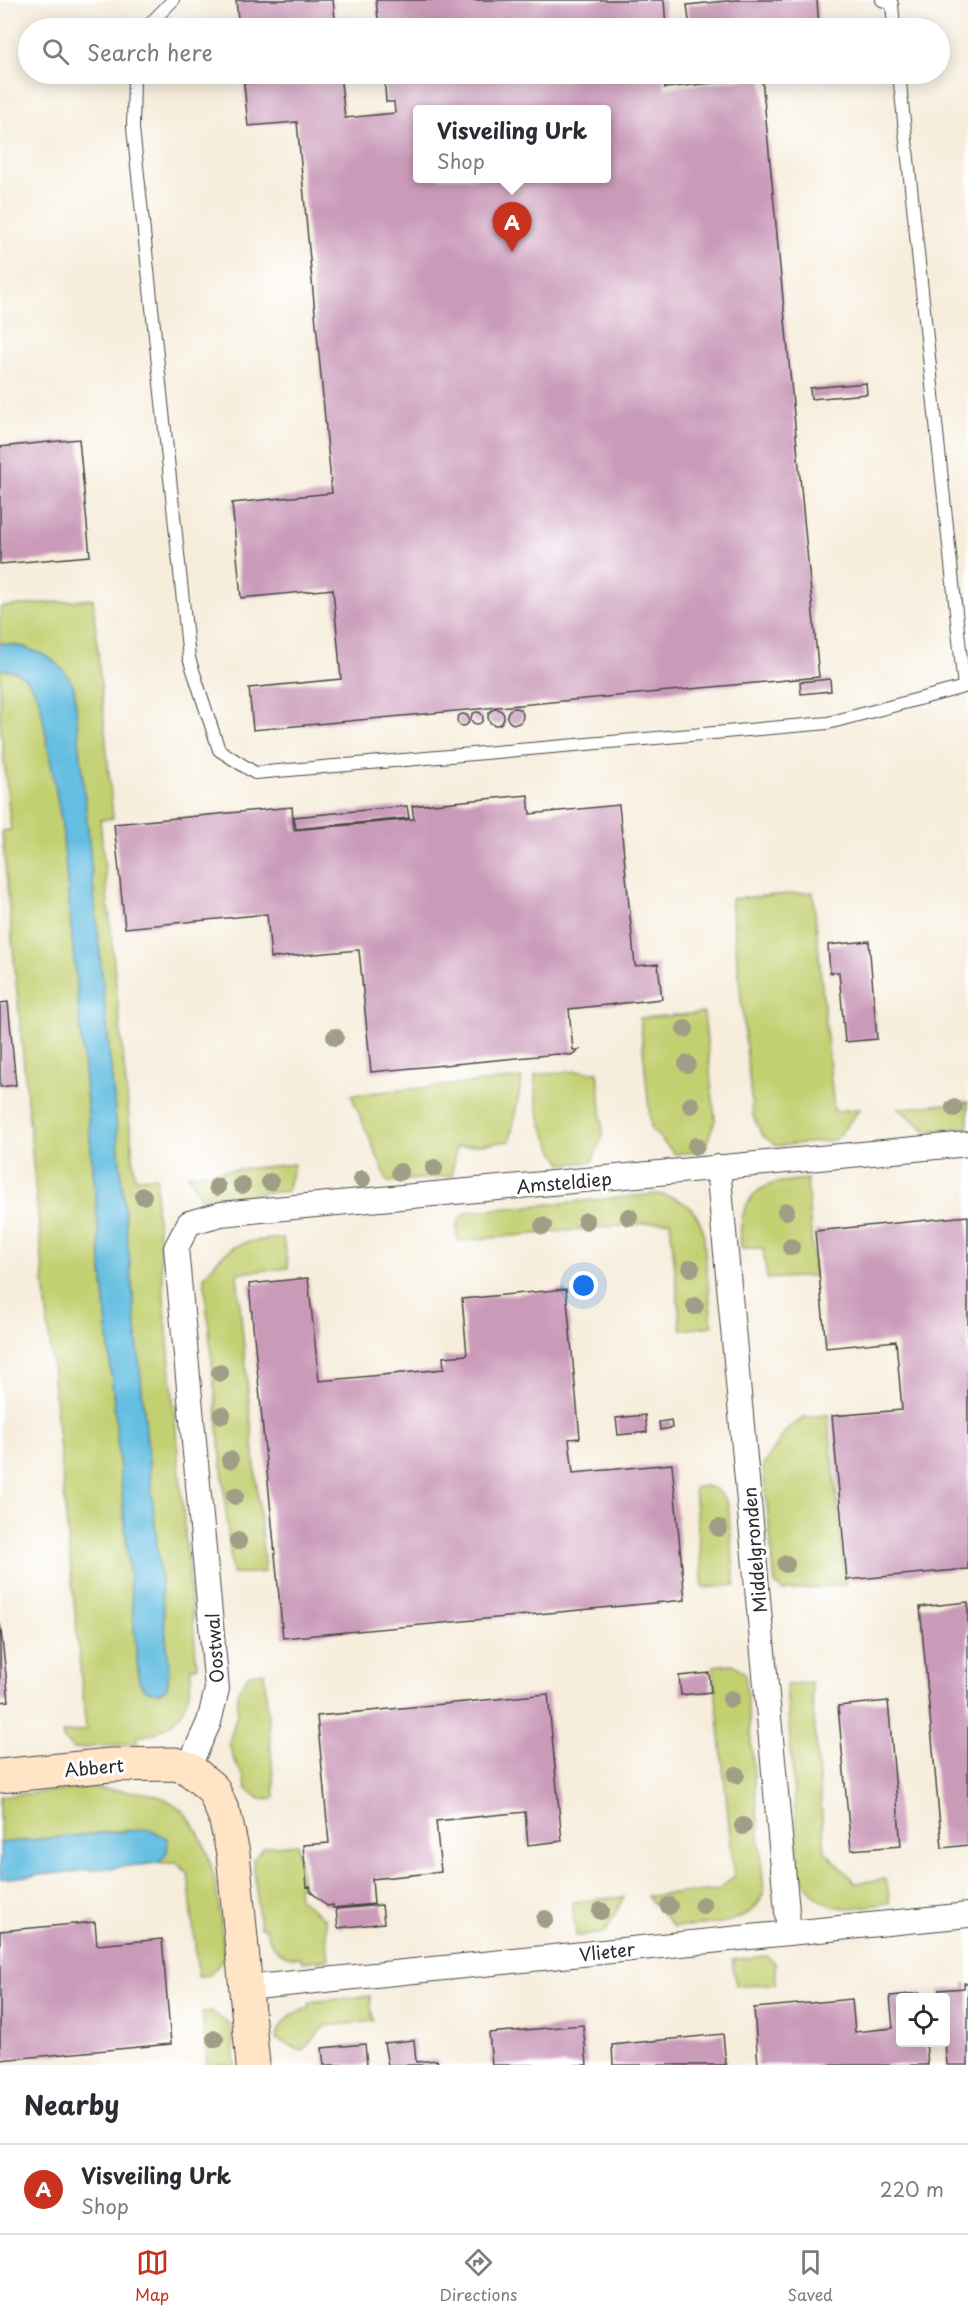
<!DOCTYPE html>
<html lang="en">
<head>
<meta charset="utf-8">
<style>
  body { margin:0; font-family:"Playpen Sans",sans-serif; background:#f7f7f7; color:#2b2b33 }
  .controls { position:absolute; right:18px; bottom:18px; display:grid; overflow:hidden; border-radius:6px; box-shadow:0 3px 15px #0003 }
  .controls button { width:54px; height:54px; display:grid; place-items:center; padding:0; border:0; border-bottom:2px solid #e1e1e2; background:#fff; color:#2b2b33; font:30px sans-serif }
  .you { position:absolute; left:584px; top:1286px; width:21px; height:21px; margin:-15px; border:4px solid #fff; border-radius:50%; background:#1a73e8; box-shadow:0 0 0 9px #1a73e833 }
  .badge { display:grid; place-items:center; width:39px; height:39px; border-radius:50%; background:#c8321e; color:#fff; font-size:20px; font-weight:700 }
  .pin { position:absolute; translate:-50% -50px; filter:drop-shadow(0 2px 3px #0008) }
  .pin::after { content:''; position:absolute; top:32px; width:21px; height:18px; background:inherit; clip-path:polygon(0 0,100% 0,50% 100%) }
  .popup { position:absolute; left:413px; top:105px; width:198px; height:78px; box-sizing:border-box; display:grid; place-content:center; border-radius:6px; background:#fff; filter:drop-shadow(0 2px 4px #0005); font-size:20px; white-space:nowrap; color:#7c7c81 }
  .popup b { font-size:22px; color:#2b2b33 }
  .popup::after { content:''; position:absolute; left:50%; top:100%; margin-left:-12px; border:12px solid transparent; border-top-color:#fff }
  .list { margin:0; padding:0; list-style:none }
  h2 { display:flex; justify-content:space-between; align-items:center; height:78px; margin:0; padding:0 24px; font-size:26px }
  h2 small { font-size:20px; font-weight:400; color:#7c7c81 }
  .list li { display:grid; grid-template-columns:39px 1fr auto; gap:18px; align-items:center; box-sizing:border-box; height:90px; padding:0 24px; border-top:2px solid #e1e1e2 }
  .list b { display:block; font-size:22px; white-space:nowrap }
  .list p { margin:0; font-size:20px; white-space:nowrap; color:#7c7c81 }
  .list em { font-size:20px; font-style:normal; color:#7c7c81 }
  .icon { flex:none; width:33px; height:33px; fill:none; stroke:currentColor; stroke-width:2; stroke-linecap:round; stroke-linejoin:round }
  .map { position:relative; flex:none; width:968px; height:2065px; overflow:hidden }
  .search { position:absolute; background:#fff; box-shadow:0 3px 15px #0003; left:18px; right:18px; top:18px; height:66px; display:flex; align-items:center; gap:15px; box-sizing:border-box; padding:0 21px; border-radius:33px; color:#7c7c81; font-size:22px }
  .sheet { height:168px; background:#fff }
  nav { display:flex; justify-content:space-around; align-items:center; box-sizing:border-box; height:84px; border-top:2px solid #e1e1e2; background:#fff; font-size:16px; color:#7c7c81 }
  nav a { display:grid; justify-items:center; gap:3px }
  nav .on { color:#c8321e }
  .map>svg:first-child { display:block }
  .green { fill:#c3d072; stroke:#777e4e; stroke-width:1.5 }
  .water { fill:#63bee1; stroke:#477486; stroke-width:1.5 }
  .building { fill:#ca9ab9; fill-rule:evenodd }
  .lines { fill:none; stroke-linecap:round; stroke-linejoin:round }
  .lane-casing { stroke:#494845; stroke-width:14 }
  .street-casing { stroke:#494845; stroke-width:26 }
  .secondary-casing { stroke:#494845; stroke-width:35 }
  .lane { stroke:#fff; stroke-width:12 }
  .street { stroke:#fff; stroke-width:24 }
  .secondary { stroke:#ffe4c6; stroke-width:33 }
  .tree { fill:#a09e86 }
  .labels { text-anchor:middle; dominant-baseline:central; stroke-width:6; stroke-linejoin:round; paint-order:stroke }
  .street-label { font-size:18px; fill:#2b2b2b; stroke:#fff }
</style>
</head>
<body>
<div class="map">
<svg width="968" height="2065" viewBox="0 0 968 2065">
  <rect width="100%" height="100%" fill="#fff"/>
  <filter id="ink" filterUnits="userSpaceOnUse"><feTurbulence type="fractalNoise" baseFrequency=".0167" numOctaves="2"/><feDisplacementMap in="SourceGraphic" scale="12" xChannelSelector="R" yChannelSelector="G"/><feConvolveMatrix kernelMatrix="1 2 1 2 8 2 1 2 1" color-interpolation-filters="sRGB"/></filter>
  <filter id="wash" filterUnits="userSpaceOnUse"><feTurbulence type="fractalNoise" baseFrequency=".008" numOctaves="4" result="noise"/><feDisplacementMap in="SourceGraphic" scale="24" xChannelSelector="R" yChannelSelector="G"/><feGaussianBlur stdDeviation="1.35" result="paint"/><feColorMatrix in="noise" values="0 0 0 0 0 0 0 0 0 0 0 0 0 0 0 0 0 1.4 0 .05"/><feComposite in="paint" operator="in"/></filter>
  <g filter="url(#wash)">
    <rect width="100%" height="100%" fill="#f6eddb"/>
    <path class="green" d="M93,599L113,818L100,820L135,1178L157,1177L156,1207L197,1667L191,1668C192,1706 176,1732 137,1737L138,1743L73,1749L63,1738L62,1733L86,1730L2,831L11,830L0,722V670C22,668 31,683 40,701L62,825L139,1682L143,1688L160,1693L167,1688L169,1669L74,687L26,647L0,643V607Z
      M813,892L834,1111L860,1109L835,1140L777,1146L762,1135L753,1116L731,899Z
      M704,1013L715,1120L704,1151L675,1154L651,1129L640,1018Z
      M577,1071L598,1072L603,1135L592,1162L562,1164C544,1138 533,1106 535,1075Z
      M522,1078L510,1141L456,1147L452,1176L388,1182L351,1095Z
      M968,1102V1127L927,1131L898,1108Z
      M294,1164L287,1191L201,1199L188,1174Z
      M807,1179L814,1276L767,1279L763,1248H741C739,1223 742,1196 769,1185C780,1181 795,1181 807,1179Z
      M656,1194C680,1196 696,1207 703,1230L712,1326L681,1330L670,1221L458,1241C456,1227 455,1220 467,1212Z
      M283,1238L288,1268L237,1273L265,1572L232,1574L204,1277C229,1242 242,1241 283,1238Z
      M828,1415L846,1585L782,1591L775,1583L763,1466L787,1429L805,1417Z
      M704,1486C717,1488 722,1493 728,1504L735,1585L703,1588L694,1488Z
      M733,1664L745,1673L764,1890C755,1928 706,1924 674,1927L647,1896L719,1890L734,1876L713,1666Z
      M264,1672L275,1798L260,1799L246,1788L244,1777L233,1758L229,1743L237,1714L238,1691L249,1674Z
      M811,1682L825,1851L856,1883L886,1879L890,1903C848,1908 824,1918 800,1875L786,1685Z
      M90,1788C109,1790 141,1790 158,1796C216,1816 219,1907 224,1957L210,1975L198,1976L188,1873L176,1863H159L167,1853L128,1830L0,1843V1796Z
      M297,1844L302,1886L298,1887L299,1898L325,1919L329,1959L302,1962L301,1957C281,1959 269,1947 266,1928L260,1927L253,1860L264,1847Z
      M624,1897L605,1933L576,1936L572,1902Z
      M767,1956L775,1963L776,1984L736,1986L732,1960Z
      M370,1996L373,2021L325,2026L302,2051L276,2039C280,2020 292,2012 310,2008L309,2002Z
      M213,2012L231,2026L235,2065H207L202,2013Z"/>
    <path class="water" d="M0,643C34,649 58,654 74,687L169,1669L167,1688C156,1696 146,1693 139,1682L62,825L40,701C31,683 22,668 0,670Z
      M150,1829L168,1839L167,1853L159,1863L0,1879V1843Z"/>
    <g id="blocks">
      <path class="building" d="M236,0H333L336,28H239Z
        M376,0H664L666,28H379Z
        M735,0H817L819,28H690L687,5Z
        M243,74H340L345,118L395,113L394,102H386L384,74H671V76H663L665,88L762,78L819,677L253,730L249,688L341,679L333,589L241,598L232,503L332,493L297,122L248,126ZM418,110H606V178H418Z
        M866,383L867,394L811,399L810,388Z
        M79,439L90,556L0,564V447Z
        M830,679L831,691L801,694L800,682Z
        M507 716a8 8 0 1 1 16 0a8 8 0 1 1-16 0Z
        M488 717a8 8 0 1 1 16 0a8 8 0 1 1-16 0Z
        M471 718a6 6 0 1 1 12 0a6 6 0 1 1-12 0Z
        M457 720a6 6 0 1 1 12 0a6 6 0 1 1-12 0Z
        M528,795L530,814L619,805L635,966L658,964L662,999L569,1009L573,1050H579L571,1055L558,1054L371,1072L359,950L271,958L267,914L125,928L114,824L292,807L294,830L414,819L412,806Z
        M407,806L409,818L296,829L294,817Z
        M869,941L877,1039L845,1042L839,972L830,973L828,945Z
        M8,1002L16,1085L0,1087V1003Z
        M968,1216V1569L847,1580L832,1416L902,1410L896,1341L826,1348L815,1231Z
        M308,1278L319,1381L444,1369L443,1357L467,1355L462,1299L566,1289L580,1438L569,1439L573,1473L672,1464L685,1600L283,1638L249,1284Z
        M645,1415L647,1432L618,1435L616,1418Z
        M671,1420L672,1428L660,1430L659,1422Z
        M968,1602V1845L942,1848L920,1607Z
        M0,1622L9,1701L0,1702Z
        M709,1673L711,1692L681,1695L679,1676Z
        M548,1694L562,1841L528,1845L525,1812L436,1821L441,1872L372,1879L374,1904L333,1908V1905L327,1906L311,1892L310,1886L307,1887L303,1845L329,1843L317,1716Z
        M888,1701L901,1846L851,1850L838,1706Z
        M382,1905L384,1923L338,1928L336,1909Z
        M95,1922L97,1945L162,1939L171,2044L0,2060V1931Z
        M964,1983H968V2065H947L945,2042L946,1998H939V1990L964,1988Z
        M921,1993L922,1998H900V2042H926L928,2065H758L754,2008L852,1999L855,2032L893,2028L890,1996Z
        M583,2025L587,2065H492L489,2033Z
        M723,2034L726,2065H613L612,2045Z
        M414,2040L416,2062L437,2060L438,2065H388L384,2043Z
        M365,2044L367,2065H324L322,2048Z"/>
    </g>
  </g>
  <g filter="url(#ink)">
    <use href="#blocks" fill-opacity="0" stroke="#494845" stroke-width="1.5"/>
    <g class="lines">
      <defs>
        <path id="lane" d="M882,0L892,4L894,28
          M146,28L173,0
          M134,74L133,128L189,658L219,750L255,773L828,723L968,686
          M899,74L964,687"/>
        <path id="street" d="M718,1167L789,1933
          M188,1768L209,1722L217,1689L176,1248L189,1223L221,1214L968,1144
          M246,1988L968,1915"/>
        <path id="secondary" d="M0,1776L110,1765L175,1764L188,1768L213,1789L225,1817L233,1853L253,2065"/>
      </defs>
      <use href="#lane" class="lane-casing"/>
      <use href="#street" class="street-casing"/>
      <use href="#secondary" class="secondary-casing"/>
      <use href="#lane" class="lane"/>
      <use href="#street" class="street"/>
      <use href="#secondary" class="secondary"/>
    </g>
    <g class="tree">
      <circle cx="685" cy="1029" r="9"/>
      <circle cx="335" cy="1037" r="9"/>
      <circle cx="687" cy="1064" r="9"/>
      <circle cx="691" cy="1105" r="9"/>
      <circle cx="954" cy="1108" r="9"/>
      <circle cx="696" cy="1146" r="9"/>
      <circle cx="434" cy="1168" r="9"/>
      <circle cx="400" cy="1172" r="9"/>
      <circle cx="362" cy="1179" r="9"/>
      <circle cx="270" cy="1182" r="9"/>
      <circle cx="242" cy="1185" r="9"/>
      <circle cx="217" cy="1187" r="9"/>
      <circle cx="143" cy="1196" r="9"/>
      <circle cx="786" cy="1211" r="9"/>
      <circle cx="629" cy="1217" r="9"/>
      <circle cx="586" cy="1221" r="9"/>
      <circle cx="543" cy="1226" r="9"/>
      <circle cx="791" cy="1247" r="9"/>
      <circle cx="691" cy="1268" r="9"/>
      <circle cx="695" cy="1306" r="9"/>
      <circle cx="220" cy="1373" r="9"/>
      <circle cx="222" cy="1415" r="9"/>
      <circle cx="230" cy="1460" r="9"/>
      <circle cx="235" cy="1496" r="9"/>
      <circle cx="719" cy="1528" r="9"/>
      <circle cx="238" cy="1541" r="9"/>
      <circle cx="786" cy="1564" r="9"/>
      <circle cx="731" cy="1699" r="9"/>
      <circle cx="736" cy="1775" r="9"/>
      <circle cx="743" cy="1826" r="9"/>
      <circle cx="703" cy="1905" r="9"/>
      <circle cx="669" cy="1906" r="9"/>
      <circle cx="601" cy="1911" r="9"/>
      <circle cx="545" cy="1919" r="9"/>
      <circle cx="215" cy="2039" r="9"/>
    </g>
  </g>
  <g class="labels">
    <g class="street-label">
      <text transform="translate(564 1182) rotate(-5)">Amsteldiep</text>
      <text transform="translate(754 1550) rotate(-95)">Middelgronden</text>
      <text transform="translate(214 1648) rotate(-94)">Oostwal</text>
      <text transform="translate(94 1767) rotate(-5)">Abbert</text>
      <text transform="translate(607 1951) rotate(-6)">Vlieter</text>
    </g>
  </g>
</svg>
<div class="controls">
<button><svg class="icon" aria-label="locate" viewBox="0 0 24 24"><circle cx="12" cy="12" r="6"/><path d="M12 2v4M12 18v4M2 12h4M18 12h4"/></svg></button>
</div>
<div class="you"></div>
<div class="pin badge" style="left:512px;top:252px">A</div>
<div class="popup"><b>Visveiling Urk</b>Shop</div>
<div class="search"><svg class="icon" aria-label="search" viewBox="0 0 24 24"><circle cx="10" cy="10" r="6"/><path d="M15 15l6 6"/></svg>Search here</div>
</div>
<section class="sheet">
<h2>Nearby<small></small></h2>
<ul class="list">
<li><span class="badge">A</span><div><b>Visveiling Urk</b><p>Shop</p></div><em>220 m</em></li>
</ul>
</section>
<nav>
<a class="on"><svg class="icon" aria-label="map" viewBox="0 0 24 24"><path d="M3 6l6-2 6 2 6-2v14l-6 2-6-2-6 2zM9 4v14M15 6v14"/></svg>Map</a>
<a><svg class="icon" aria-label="directions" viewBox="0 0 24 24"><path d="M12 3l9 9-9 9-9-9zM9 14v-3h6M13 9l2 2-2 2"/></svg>Directions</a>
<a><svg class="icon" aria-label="saved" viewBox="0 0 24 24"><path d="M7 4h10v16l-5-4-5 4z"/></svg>Saved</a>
</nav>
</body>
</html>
